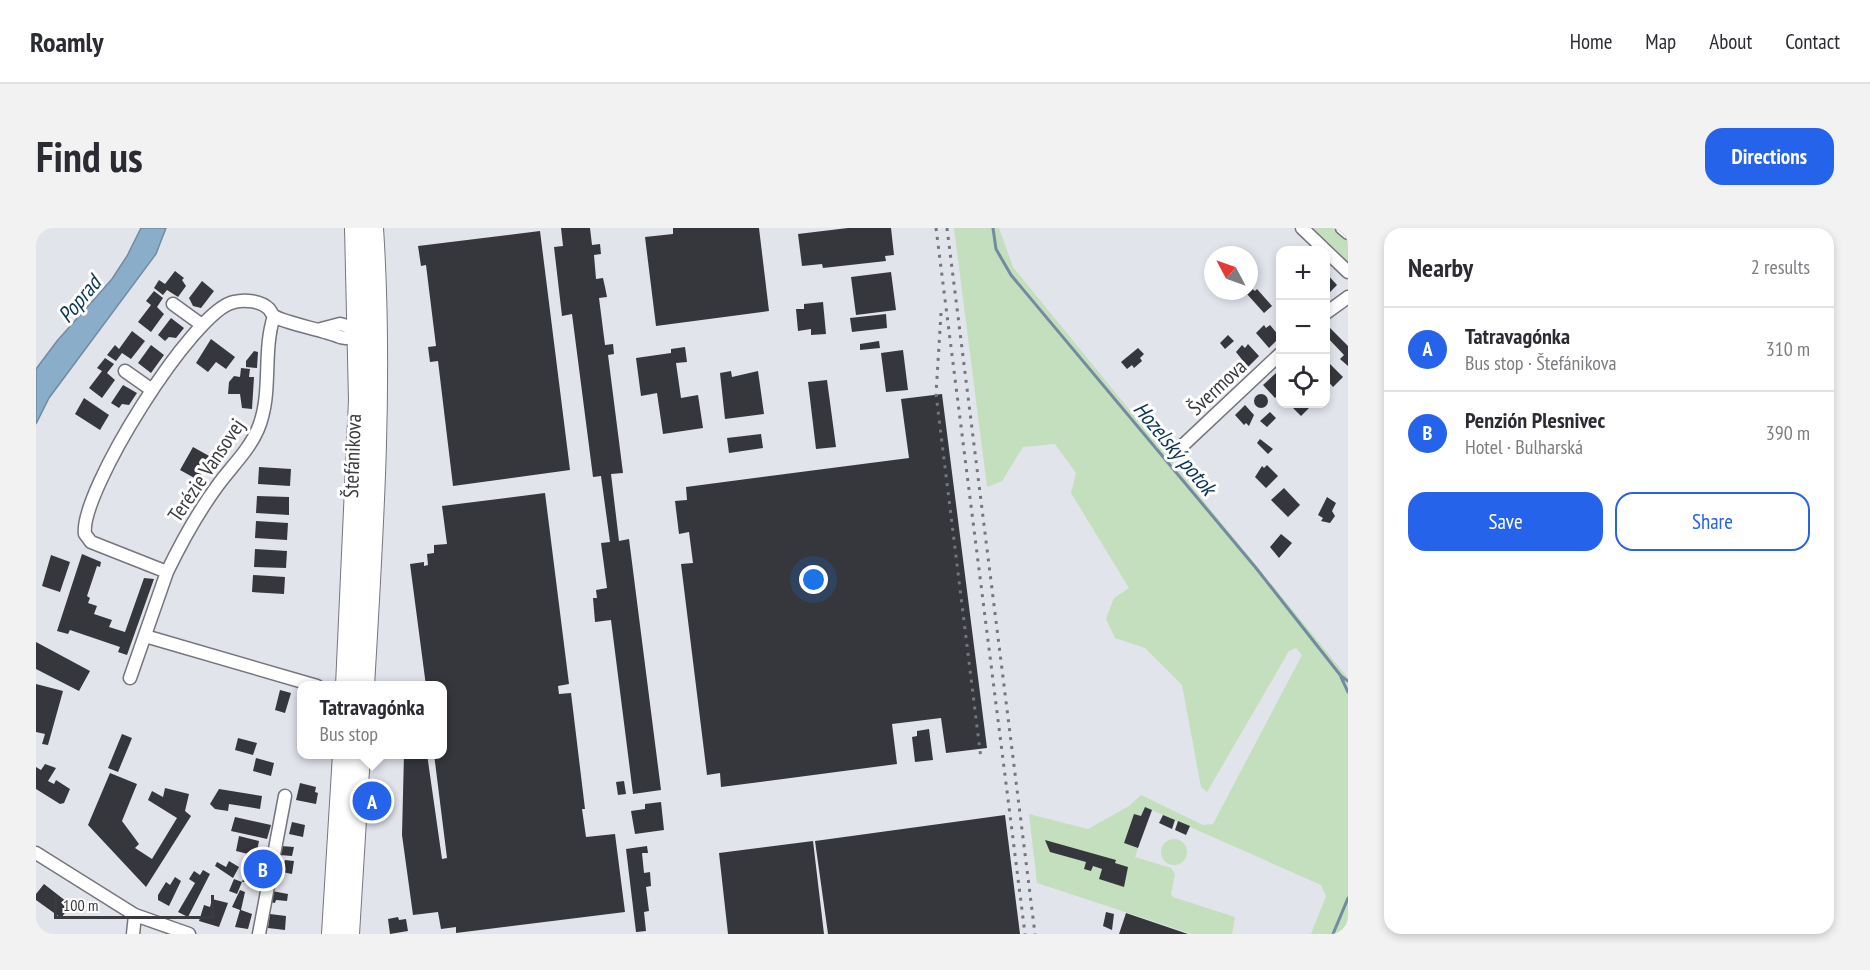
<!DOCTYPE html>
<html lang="en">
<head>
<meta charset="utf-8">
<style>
  body { margin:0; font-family:"PT Sans Narrow",sans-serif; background:#f2f2f3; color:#2b2b33 }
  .controls { position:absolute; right:18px; top:18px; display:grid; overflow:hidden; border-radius:12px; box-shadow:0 3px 9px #0003 }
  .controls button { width:54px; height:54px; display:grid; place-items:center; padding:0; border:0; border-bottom:2px solid #e1e1e2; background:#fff; color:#2b2b33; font:30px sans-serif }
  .compass { position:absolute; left:1168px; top:18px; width:54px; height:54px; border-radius:50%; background:#fff; box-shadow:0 3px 9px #0003; rotate:311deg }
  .scale { position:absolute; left:18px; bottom:15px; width:160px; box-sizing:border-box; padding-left:6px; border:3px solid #3b3b3f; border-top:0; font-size:16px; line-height:21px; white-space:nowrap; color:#3b3b3f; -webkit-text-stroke:4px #fff; paint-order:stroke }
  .you { position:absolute; left:778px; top:352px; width:21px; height:21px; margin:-15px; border:4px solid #fff; border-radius:50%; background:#1a73e8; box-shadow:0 0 0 9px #1a73e833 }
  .badge { display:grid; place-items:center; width:39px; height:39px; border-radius:50%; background:#2563eb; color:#fff; font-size:20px; font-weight:700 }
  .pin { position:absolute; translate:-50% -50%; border:3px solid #fff; box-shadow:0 2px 6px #0006 }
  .popup { position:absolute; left:261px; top:453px; width:150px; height:78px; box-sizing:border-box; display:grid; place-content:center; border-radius:12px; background:#fff; filter:drop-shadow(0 2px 4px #0005); font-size:20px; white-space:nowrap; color:#7c7c81 }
  .popup b { font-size:22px; color:#2b2b33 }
  .popup::after { content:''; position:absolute; left:50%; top:100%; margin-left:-12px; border:12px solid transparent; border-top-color:#fff }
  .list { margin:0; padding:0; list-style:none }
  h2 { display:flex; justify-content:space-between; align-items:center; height:78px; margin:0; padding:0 24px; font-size:26px }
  h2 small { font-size:20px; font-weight:400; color:#7c7c81 }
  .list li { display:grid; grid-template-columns:39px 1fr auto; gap:18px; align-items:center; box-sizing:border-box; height:84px; padding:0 24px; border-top:2px solid #e1e1e2 }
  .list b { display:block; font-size:22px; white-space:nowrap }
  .list p { margin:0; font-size:20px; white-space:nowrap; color:#7c7c81 }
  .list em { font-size:20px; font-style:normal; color:#7c7c81 }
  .actions { display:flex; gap:12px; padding:18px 24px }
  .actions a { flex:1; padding:14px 0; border:2px solid #2563eb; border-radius:18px; text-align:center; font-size:21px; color:#2563eb }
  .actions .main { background:#2563eb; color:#fff }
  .icon { flex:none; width:33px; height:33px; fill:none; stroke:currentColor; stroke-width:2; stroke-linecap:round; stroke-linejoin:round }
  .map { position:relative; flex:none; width:1312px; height:706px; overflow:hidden; border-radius:18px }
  header { display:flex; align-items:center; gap:36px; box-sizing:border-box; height:84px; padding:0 30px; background:#fff; border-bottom:2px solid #e1e1e2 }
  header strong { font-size:28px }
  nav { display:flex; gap:33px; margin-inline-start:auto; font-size:21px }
  .intro { display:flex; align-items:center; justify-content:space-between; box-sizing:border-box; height:144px; padding:0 36px }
  h1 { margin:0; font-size:42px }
  .button { padding:15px 27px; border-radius:18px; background:#2563eb; color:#fff; font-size:21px; font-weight:700 }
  main { display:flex; gap:36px; padding:0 36px }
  aside { flex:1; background:#fff; border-radius:18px; box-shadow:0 3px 9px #0003 }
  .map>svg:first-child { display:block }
  .green { fill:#c3dfbd }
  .water { fill:#8aadca; stroke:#728ba0; stroke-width:1.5 }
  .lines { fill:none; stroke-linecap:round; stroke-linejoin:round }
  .stream { stroke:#728ba0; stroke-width:3 }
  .building { fill:#36373d }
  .street-casing { stroke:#75767d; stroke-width:15 }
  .primary-casing { stroke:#75767d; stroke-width:22 }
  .street { stroke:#fff; stroke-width:12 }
  .primary { stroke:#fff; stroke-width:20 }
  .rail { stroke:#75767b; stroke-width:3; stroke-dasharray:3 6; stroke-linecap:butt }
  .labels { text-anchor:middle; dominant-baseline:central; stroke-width:6; stroke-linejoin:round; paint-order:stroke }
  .street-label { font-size:21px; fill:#3b3b3f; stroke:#fff }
  .water-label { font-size:22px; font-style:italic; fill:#093653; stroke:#fff }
</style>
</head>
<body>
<header>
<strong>Roamly</strong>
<nav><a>Home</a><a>Map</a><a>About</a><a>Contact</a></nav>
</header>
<div class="intro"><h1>Find us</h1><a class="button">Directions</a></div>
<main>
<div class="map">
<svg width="1312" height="706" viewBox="0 0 1312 706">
  <rect width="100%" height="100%" fill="#e2e4ec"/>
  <path class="green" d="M918,0H963L977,39L1312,450V691L1307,706H1275L1290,668L1285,657L1109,579L1105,588L1098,586L1088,615L1102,620L1099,629L1135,640L1139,646L1135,666L1137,669L1199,689L1196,706H1156L1001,655L993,586L1052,601L1093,578L1105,567L1167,597L1177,596L1266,427L1260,420L1253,423L1171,564L1165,559L1146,457L1109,420L1079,410L1070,391L1078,370L1093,360L1035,265L1040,245L1019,216L987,219L966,253L951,259Z
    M1272,0H1302L1312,9V37Z
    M1125 624a13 13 0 1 1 26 0a13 13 0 1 1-26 0Z"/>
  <path class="water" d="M105,0H130L120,26L13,170L0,196V141L21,113L76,51L91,28Z"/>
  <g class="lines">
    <path class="stream" d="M957,0L960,21L975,47L1220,340L1305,448L1312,453
      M1305,449L1312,464
      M1297,706L1312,670"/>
  </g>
  <path class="building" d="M525,0H554L556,17L564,16L565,26L558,27L560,51L567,50L569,59L571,69L563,70L569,117L577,116L578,126L572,127L587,245L575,246L583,313L593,311L625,562L597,566L575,392L559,394L557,370H561L560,362L571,360L565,315L574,314L565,248L557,249L536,86L526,88L518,19L527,18Z
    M637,0H723L733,83L620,98L609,9L637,6Z
    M812,0H855L858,27L849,28L850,33L787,40L786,36L766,38L762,6Z
    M504,3L534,242L417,258L402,133L394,134L392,119L400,118L390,37L385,38L382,18Z
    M139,43L148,50L146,52L150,58L142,69L131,62L127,67L118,60L123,52L129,56Z
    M855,44L860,82L820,87L815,49Z
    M1290,45L1301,57L1290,68Z
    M166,53L178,63L165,80L157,78L153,70Z
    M1216,61L1219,63L1221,61L1236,78L1228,85L1211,66Z
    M118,63L127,70L121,79L128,86L115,104L102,94L115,77L110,73Z
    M787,74L790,106L775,107V101L762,103L760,81H768V76Z
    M850,86L851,100L816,104L814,90Z
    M135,90L148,100L140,110L133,109L129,113L122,107Z
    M1228,97L1230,100L1234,97L1244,109L1233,120L1220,105Z
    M1293,99L1312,118V138L1304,131L1308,127L1290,108V102Z
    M96,103L109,113L95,131L86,125L80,133L71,127L79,117L83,121Z
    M1192,107L1198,113L1189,121L1184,115Z
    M175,111L199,129L190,141L180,134L172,144L160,135Z
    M843,113L844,120L824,122V116Z
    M1212,116L1223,128L1212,139L1200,124L1206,117L1209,120Z
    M115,117L128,127L115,145L102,135Z
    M649,119L651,134L640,135L645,170L662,167L667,200L627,206L621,165L605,168L600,130L635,125V121Z
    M1102,120L1108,126L1104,130L1106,133L1098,140L1096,137L1091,141L1085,134Z
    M867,122L872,162L850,164L845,125Z
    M218,123L222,124L221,140L210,139V133Z
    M69,130L78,136L71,145L79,152L66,170L53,160L66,143L61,140Z
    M1290,132L1307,149L1297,159L1290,151Z
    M205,140L214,141L213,149H218L216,181L206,180L204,166H192L193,154L198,148L204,149Z
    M695,143L696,149L722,143L728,186L689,191L684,145Z
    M1240,145L1244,150L1242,152L1244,165L1239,170L1227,157Z
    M791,152L800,219L780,221L772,154Z
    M87,157L101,165L93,177L86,176L83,180L75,175Z
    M1218 173a7 7 0 1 1 14 0a7 7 0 1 1-14 0Z
    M906,166L951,520L910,525L905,490L856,496L861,536L685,559L684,545L671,547L645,336L657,335L653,304L643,306L639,273L651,272L650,259L873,230L865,171Z
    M48,170L73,187L64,202L39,186Z
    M1261,176H1277L1265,188L1257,180Z
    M1209,177L1218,187L1213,198L1210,195L1208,197L1199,187Z
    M1234,184L1240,190L1231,199L1224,193Z
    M725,206L727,220L693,225L691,210Z
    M1224,211L1237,221L1232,226L1221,215Z
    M157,219L175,229L162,252L144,242Z
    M1231,237L1242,248L1230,260L1219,249L1226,238L1228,240Z
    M223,239L255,241L254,258L222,256Z
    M1248,260L1264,277L1252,289L1235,272Z
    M509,265L533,456L522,458L523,466L535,465L549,581H546L550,609L579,606L589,684L420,705V699L405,701L402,684L377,687L366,607L368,526H391L406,631L411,630L398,526H406V458H390L374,336L388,334V338L392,337L391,326L398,325V317L411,316L406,278Z
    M221,268L253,269V287L220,285Z
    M1291,269L1300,275L1296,283L1299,288L1294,295L1285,293L1287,290L1282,287Z
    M220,293L252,295L251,312L219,310Z
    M1245,306L1256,315L1243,330L1234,319Z
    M219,321L251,323L250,340L218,339Z
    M46,326L65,334L64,339L61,338L51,368L54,370L52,375L61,378L58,386L76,392L73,399L89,404L108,350L118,351L91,427L82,424L84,419L34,402L32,406L21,403Z
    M15,327L34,334L24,364L6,358Z
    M217,347L249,349L248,366L216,364Z
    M0,414L54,443L43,463L0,441Z
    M0,456L27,463L12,517L6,516L9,506L0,504Z
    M244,462L255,465L249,485L239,482Z
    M893,501L897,532L879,534L876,509L881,508V503Z
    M86,506L96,510L82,544L72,540Z
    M202,510L221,515L217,527L199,522Z
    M220,530L238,535L235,548L217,543Z
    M9,536L20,540L12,553L18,556L20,552L34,561L28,575L24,576L0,561V539L5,542Z
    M74,545L101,556L86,593L103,616L99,620L116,631L141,590L112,572L116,563L127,569L129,560L153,566L149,583L155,588L110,659L52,597Z
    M588,553L590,566L582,567L580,554Z
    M264,555L280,559L279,564L282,565L280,576L260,572Z
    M183,561L226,568L224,581L193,576L192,583L179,581L174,576Z
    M625,574L628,602L599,606L595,583L609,581V576Z
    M1109,579L1116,582L1102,620L1088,615L1098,586L1105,588Z
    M969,587L984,706H792L779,613Z
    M1127,587L1139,592L1136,601L1123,595Z
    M199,589L235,597L231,611L195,603Z
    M1142,593L1154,598L1150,607L1139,602Z
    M256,594L269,597L267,609L253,606Z
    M203,608L223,613L220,628L200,623Z
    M1009,612L1080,632L1079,635L1092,639L1088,659L1063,651L1066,641L1057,638L1055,643L1048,641L1050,634L1014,624Z
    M777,613L788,706H692L683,625Z
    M245,618L258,619L256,628L244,627Z
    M611,618L612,625H606L608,645L614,644L615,658L610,659L613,683L608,684L610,703L600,704L590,621Z
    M216,630L230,634L226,648L215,644L216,654H206Z
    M249,632L258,633L256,646L246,644Z
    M193,633L203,639L197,650L179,638L181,634L190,639Z
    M167,642L174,646L152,689L142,684L159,655L153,651L158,643L164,647Z
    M139,649L145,653L133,678L122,672V667L130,654L134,657Z
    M198,651L206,654L201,666L193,663Z
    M8,656L35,677L25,690L0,672V666Z
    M204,662L209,664L205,682L216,686L212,701L199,699L204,682L196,679Z
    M236,663L252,666L251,673L240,672L239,675L234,674Z
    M176,671L192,675L183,699L163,693L168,677L174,679Z
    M1070,684L1078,686L1076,702L1067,698Z
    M1090,685L1152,706H1083Z
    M234,686L250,688L249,702L232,700Z
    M362,689L363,692L370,691L372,703L354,706L352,691Z"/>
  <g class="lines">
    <defs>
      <path id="street" d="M1266,0L1312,44
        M1306,0L1312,5
        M137,76L166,97
        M1290,85L1312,69
        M238,88C226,125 237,165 222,201C213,222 196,238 182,257C162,284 146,313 131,344L55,314L49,306C43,265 158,81 198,74C209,71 225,73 233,81C235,83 236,87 238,88C248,95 288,102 304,109L310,110L322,102
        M285,101L304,96L326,102
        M89,143L116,162
        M1144,220L1244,126
        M109,408L281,458
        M94,450L131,344
        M0,625L99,687L153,706
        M97,706L99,687
        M223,706L249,568"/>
      <path id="primary" d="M310,458L323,172L319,0
        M328,458C337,305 347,153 337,0
        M296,706L307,526
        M313,706L324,526"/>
    </defs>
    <use href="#street" class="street-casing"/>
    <use href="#primary" class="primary-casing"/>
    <use href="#street" class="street"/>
    <use href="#primary" class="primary"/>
    <path class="rail" d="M900,0L989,706
      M911,0L999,706
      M905,85L900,166L945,531"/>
  </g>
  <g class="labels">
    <g class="street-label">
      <text transform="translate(1181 159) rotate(-43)">Švermova</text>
      <text transform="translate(316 228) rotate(-88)">Štefánikova</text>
      <text transform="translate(170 242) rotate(-56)">Terézie Vansovej</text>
    </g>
    <g class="water-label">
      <text transform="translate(43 71) rotate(-50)">Poprad</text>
      <text transform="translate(1139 220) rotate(50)">Hozelský potok</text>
    </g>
  </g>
</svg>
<div class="controls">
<button>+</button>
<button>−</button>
<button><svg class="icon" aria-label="locate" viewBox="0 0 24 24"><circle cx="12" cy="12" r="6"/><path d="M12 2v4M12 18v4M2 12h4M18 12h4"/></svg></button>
</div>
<svg class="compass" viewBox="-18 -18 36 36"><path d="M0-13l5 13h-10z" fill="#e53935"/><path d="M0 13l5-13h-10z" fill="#7c7c81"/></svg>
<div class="scale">100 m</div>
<div class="you"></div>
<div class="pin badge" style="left:336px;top:573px">A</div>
<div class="popup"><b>Tatravagónka</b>Bus stop</div>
<div class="pin badge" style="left:227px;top:641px">B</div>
</div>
<aside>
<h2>Nearby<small>2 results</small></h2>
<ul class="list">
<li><span class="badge">A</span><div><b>Tatravagónka</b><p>Bus stop · Štefánikova</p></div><em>310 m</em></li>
<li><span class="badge">B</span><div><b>Penzión Plesnivec</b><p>Hotel · Bulharská</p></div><em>390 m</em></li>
</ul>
<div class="actions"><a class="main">Save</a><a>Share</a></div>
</aside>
</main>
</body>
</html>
